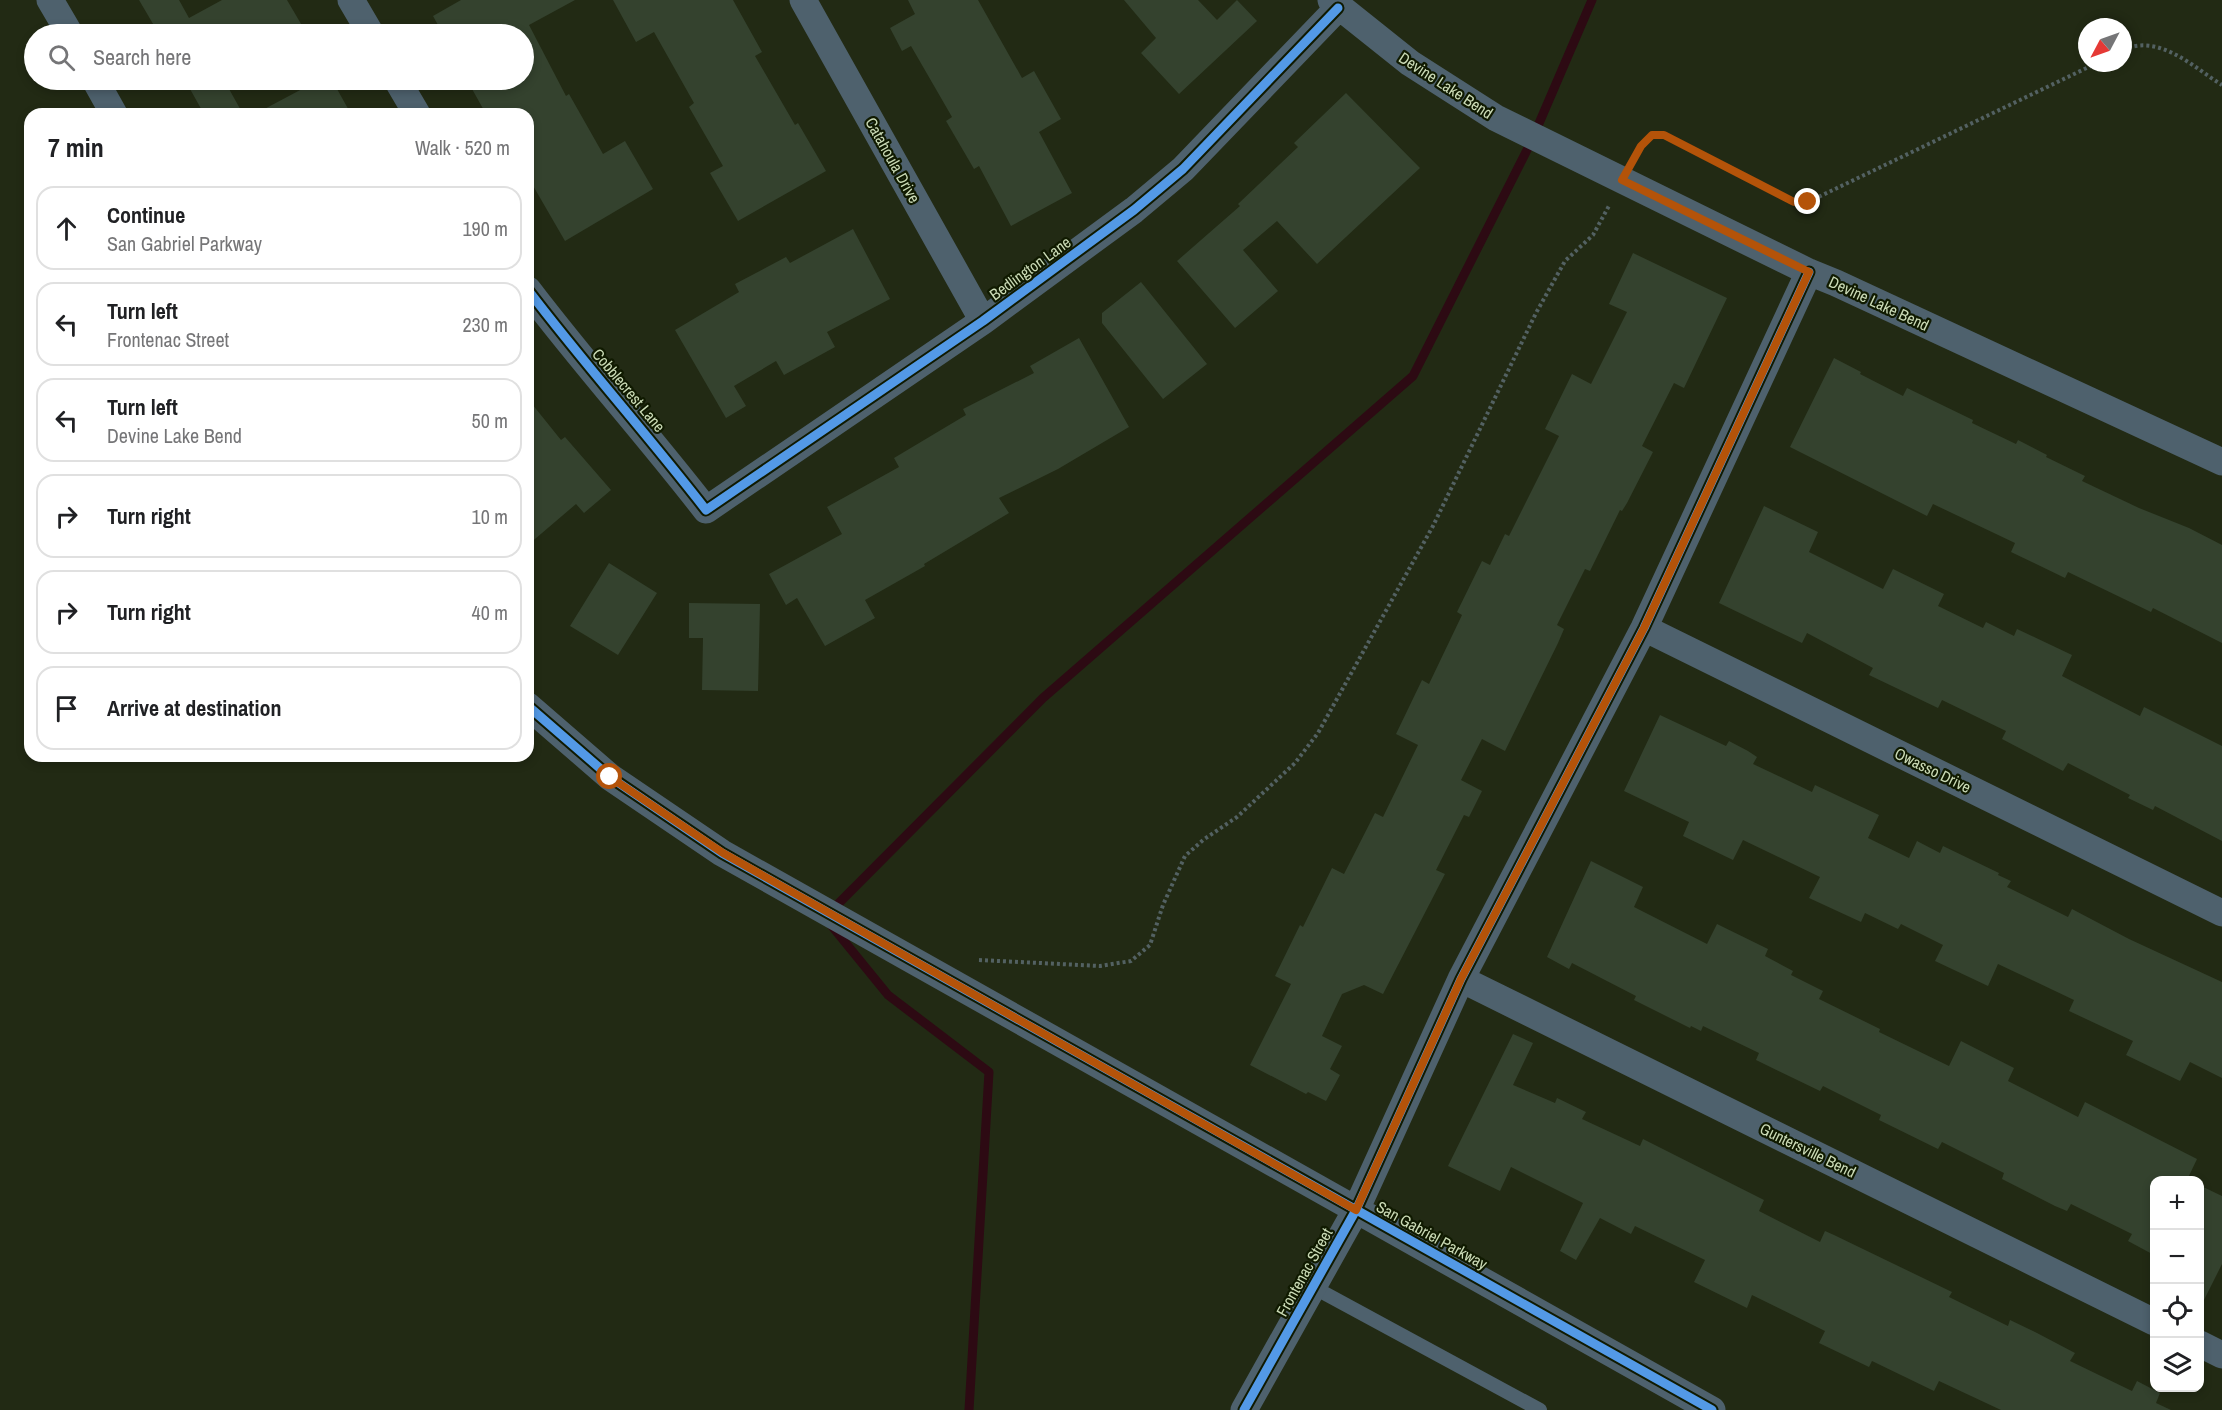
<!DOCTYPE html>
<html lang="en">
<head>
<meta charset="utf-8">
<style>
  body { margin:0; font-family:"Archivo Narrow",sans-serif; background:#f2f2f2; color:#202124 }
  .controls { position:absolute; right:18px; bottom:18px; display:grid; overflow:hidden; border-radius:12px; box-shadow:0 3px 9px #0003 }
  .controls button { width:54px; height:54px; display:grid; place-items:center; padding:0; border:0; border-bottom:2px solid #e0e0e0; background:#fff; color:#202124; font:30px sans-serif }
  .compass { position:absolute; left:2078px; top:18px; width:54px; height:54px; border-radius:50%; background:#fff; box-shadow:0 3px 9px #0003; rotate:229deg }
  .stop { position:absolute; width:18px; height:18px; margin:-14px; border:4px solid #b45309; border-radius:50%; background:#fff }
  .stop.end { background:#b45309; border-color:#fff; box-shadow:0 2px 6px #0008 }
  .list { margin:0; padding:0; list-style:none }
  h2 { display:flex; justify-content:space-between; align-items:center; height:78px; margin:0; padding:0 24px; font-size:26px }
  h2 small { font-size:20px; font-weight:400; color:#757577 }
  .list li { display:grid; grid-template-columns:39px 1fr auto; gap:18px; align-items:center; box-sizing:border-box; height:84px; margin:0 12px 12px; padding:0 12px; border:2px solid #e0e0e0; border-radius:18px }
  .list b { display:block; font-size:22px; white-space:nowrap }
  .list p { margin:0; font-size:20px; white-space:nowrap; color:#757577 }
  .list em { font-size:20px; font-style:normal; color:#757577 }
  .icon { flex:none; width:33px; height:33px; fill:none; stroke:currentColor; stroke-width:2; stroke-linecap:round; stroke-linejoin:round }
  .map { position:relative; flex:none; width:2222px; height:1410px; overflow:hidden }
  .search { position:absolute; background:#fff; box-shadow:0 3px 9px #0003; left:24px; top:24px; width:510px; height:66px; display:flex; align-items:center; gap:15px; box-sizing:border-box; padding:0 21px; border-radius:33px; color:#757577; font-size:22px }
  .panel { position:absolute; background:#fff; box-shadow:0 3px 9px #0003; left:24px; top:108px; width:510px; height:654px; border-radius:18px }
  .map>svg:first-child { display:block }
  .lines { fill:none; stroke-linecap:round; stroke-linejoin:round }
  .stream { stroke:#2d0a13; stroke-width:9 }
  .building { fill:#34422e }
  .path { stroke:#536162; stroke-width:4; stroke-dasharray:3 3; stroke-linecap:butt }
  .service { stroke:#4e616d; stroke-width:14 }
  .minor { stroke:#4e616d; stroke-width:27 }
  .cycleway-casing { stroke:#101a00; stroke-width:13 }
  .cycleway { stroke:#5399e6; stroke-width:9 }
  .route { stroke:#b45309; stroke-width:8 }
  .labels { text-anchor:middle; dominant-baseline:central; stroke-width:4.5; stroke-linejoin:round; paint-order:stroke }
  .street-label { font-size:16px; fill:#cbdbb6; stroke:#101a00 }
</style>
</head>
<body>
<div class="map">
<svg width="2222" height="1410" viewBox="0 0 2222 1410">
  <rect width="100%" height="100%" fill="#222a14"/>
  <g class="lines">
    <path class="stream" d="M832,910L1043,698L1413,376L1531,142L1592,0
      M831,925L888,995L989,1072L969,1410"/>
  </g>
  <path class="building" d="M139,0H179L189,18L222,0H287L307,34H159Z
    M461,0H575L529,25L566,96L569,94L603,154L625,141L653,189L565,241L528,177V114H486L467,80H524V34H443L433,16Z
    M613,0H733L762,52L755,56L795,125L798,123L826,171L738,221L710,173L723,166L689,107L694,103L654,32L636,42Z
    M908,0H978L1022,78L1034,71L1061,119L1039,132L1072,193L1011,226L979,166L974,169L946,121L952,117L911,46L902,51L890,28L915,14Z
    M1124,0H1198L1217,20L1237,0L1257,21L1179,94L1141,53L1156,38Z
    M206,80H224L243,114H204L190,89Z
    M319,80H332L351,114H255Z
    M1346,93L1420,168L1317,264L1277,221L1243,250L1278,291L1235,328L1177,261L1240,206L1238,204L1298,147L1294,143Z
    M853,229L890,299L827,332L835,347L784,375L776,361L734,386L746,406L726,418L675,330L739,292L735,284L786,257L790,263Z
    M1633,253L1727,298L1684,388L1674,383L1642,446L1653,452L1627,503L1622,511L1620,510L1590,571L1585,569L1557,625L1564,629L1558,643L1505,751L1482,739L1461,780L1482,791L1469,817L1464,815L1436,870L1445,874L1383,994L1364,985L1342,994L1322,1036L1342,1046L1330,1069L1340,1075L1326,1101L1308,1092L1306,1094L1250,1065L1291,984L1275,976L1300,925L1303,927L1332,868L1344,874L1375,813L1383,817L1418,745L1396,734L1422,680L1429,684L1462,615L1457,612L1482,561L1490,565L1505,534L1509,536L1559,436L1545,429L1572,374L1591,384L1627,312L1609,304Z
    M1141,282L1207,364L1163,399L1102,323V313Z
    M1079,338L1129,427L1058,469L999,498L1009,513L924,564L925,566L865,600L875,618L825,646L797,598L786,605L769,574L842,534L827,507L899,467L894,458L966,415L963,409L1034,373L1030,366Z
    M1834,358L1861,372L1860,374L1903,396L1907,388L1973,420L1972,423L2016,444L2018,440L2047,455L2046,457L2085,476L2082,481L2139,508L2189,528L2222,545V643L2153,608L2151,612L2068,572L2065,578L2011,552L2015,543L1933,504L1927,516L1790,447Z
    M528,399L561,440L565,437L611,490L584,513L576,504L528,545Z
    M1764,506L1818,532L1809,552L1883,589L1893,569L1944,594L1938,606L1983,628L1986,622L2014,636L2017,629L2072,655L2062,676L2140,716L2144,707L2222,746V841L2155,806L2153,810L2128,798L2130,795L2068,763L2063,771L2002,739L2006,731L1942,700L1938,708L1869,675L1873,668L1807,633L1802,643L1719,603Z
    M609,563L657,593L618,655L570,626Z
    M689,603L760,604L758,691L702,690L703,638H689Z
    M1660,715L1726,746L1729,741L1748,751L1757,757L1753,764L1812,792L1815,785L1879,815L1868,838L1909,858L1917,841L1940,853L1943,846L1999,873L1998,875L2011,881L2007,887L2068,917L2072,909L2129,939L2222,982V1078L2190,1062L2180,1081L2126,1055L2133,1041L2069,1011L2074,1000L1998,964L1988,986L1935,961L1943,945L1901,924L1898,929L1865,913L1861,922L1809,898L1820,877L1743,840L1733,860L1683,836L1689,822L1624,791Z
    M1591,861L1643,887L1634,907L1707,944L1717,924L1768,949L1765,956L1793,971L1791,975L1823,991L1819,999L1880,1029L1879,1032L1949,1066L1961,1041L2014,1068L2008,1081L2078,1117L2085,1102L2197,1159L2187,1180H2154V1255L2128,1241L2132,1234L2071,1204L2067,1211L2055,1206L2002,1179L2004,1173L1942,1142L1938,1149L1879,1120L1881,1115L1823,1086L1820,1091L1756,1060L1759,1053L1703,1026L1701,1031L1691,1026L1690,1028L1634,1000L1636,996L1572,963L1569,969L1547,957Z
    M1513,1034L1533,1043L1513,1085L1555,1103L1557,1098L1586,1112L1582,1119L1640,1146L1643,1139L1764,1200L1759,1211L1820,1242L1825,1231L1834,1235L1952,1292L1949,1297L2008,1326L2010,1320L2037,1333L2075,1353L2070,1361L2132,1391L2137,1381L2160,1393L2156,1403L2171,1410H2001L1939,1381L1934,1391L1872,1361L1869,1367L1819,1343L1825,1331L1752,1295L1747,1308L1694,1282L1705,1260L1635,1226L1631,1234L1600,1218L1576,1260L1560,1251L1583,1203L1511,1167L1500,1191L1448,1166Z
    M2199,1185L2222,1196V1264L2199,1310Z"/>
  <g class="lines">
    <path class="path" d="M2123,50C2159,33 2193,67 2222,85
      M1636,155L1652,135H1664L1794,202H1808L2097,63
      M979,960L1100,966L1131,961L1150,945L1163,905L1185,856L1203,840L1237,817L1295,763L1318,733L1433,526L1536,313L1565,261L1593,235L1610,204"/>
    <path class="service" d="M1313,1287L1540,1410"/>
    <path class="minor" d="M50,0L70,34
      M351,0L371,34
      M803,0L983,321
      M1331,0L1410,63L1496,118L1809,272L1836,283L2222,462
      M95,80L114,114
      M397,80L417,114
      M528,290C585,365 648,435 706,510L983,321L1134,210L1183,169L1338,8
      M1644,628L2222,913
      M528,706L610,777L722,853L1712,1410
      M1461,979L2154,1322
      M2200,1344L2222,1355
      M1244,1410L1356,1210L1461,979L1644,628L1809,272"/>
    <defs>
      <path id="cycleway" d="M528,290C585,365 648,435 706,510L983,321L1134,210L1183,169L1338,8
        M528,706L610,777L722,853L1712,1410
        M1244,1410L1356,1210L1461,979L1644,628L1809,272"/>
    </defs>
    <use href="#cycleway" class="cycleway-casing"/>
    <use href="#cycleway" class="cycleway"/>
  </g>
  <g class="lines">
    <path class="route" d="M610,777L723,853L1356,1210L1461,979L1644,628L1809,272L1622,180L1641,146L1652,135H1664L1794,202H1808"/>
  </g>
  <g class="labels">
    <g class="street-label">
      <text transform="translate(1446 85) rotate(33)">Devine Lake Bend</text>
      <text transform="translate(893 160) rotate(61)">Catahoula Drive</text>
      <text transform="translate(1030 268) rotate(-36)">Bedlington Lane</text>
      <text transform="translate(1879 303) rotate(25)">Devine Lake Bend</text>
      <text transform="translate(629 390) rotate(50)">Cobblecrest Lane</text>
      <text transform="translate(1933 770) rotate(26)">Owasso Drive</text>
      <text transform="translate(1808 1150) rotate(26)">Guntersville Bend</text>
      <text transform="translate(1432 1235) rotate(29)">San Gabriel Parkway</text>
      <text transform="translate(1304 1272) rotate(-61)">Frontenac Street</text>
    </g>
  </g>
</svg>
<div class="controls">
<button>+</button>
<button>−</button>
<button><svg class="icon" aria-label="locate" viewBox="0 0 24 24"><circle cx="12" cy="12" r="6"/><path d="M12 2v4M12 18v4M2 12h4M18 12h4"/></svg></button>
<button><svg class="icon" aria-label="layers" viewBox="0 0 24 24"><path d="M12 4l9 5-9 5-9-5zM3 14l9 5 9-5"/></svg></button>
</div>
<svg class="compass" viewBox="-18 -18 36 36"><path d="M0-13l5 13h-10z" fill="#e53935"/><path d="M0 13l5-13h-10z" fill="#757577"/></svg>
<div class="stop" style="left:610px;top:777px"></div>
<div class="stop end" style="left:1808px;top:202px"></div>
<div class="search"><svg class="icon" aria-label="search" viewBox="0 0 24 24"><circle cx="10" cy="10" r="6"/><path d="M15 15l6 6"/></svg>Search here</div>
<section class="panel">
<h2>7 min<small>Walk · 520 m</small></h2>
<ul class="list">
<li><svg class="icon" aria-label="ahead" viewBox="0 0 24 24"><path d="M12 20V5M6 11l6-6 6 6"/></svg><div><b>Continue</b><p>San Gabriel Parkway</p></div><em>190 m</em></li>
<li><svg class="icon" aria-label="left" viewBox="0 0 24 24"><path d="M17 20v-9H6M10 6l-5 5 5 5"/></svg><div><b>Turn left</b><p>Frontenac Street</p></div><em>230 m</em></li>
<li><svg class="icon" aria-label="left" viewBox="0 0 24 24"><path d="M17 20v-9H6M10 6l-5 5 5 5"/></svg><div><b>Turn left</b><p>Devine Lake Bend</p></div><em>50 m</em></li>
<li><svg class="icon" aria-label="right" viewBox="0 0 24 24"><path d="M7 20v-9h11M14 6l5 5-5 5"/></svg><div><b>Turn right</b></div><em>10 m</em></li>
<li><svg class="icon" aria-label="right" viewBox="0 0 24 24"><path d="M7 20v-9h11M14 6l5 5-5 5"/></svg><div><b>Turn right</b></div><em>40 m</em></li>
<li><svg class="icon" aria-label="arrive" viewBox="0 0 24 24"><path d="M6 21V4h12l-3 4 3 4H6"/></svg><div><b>Arrive at destination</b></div></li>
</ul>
</section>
</div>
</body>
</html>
